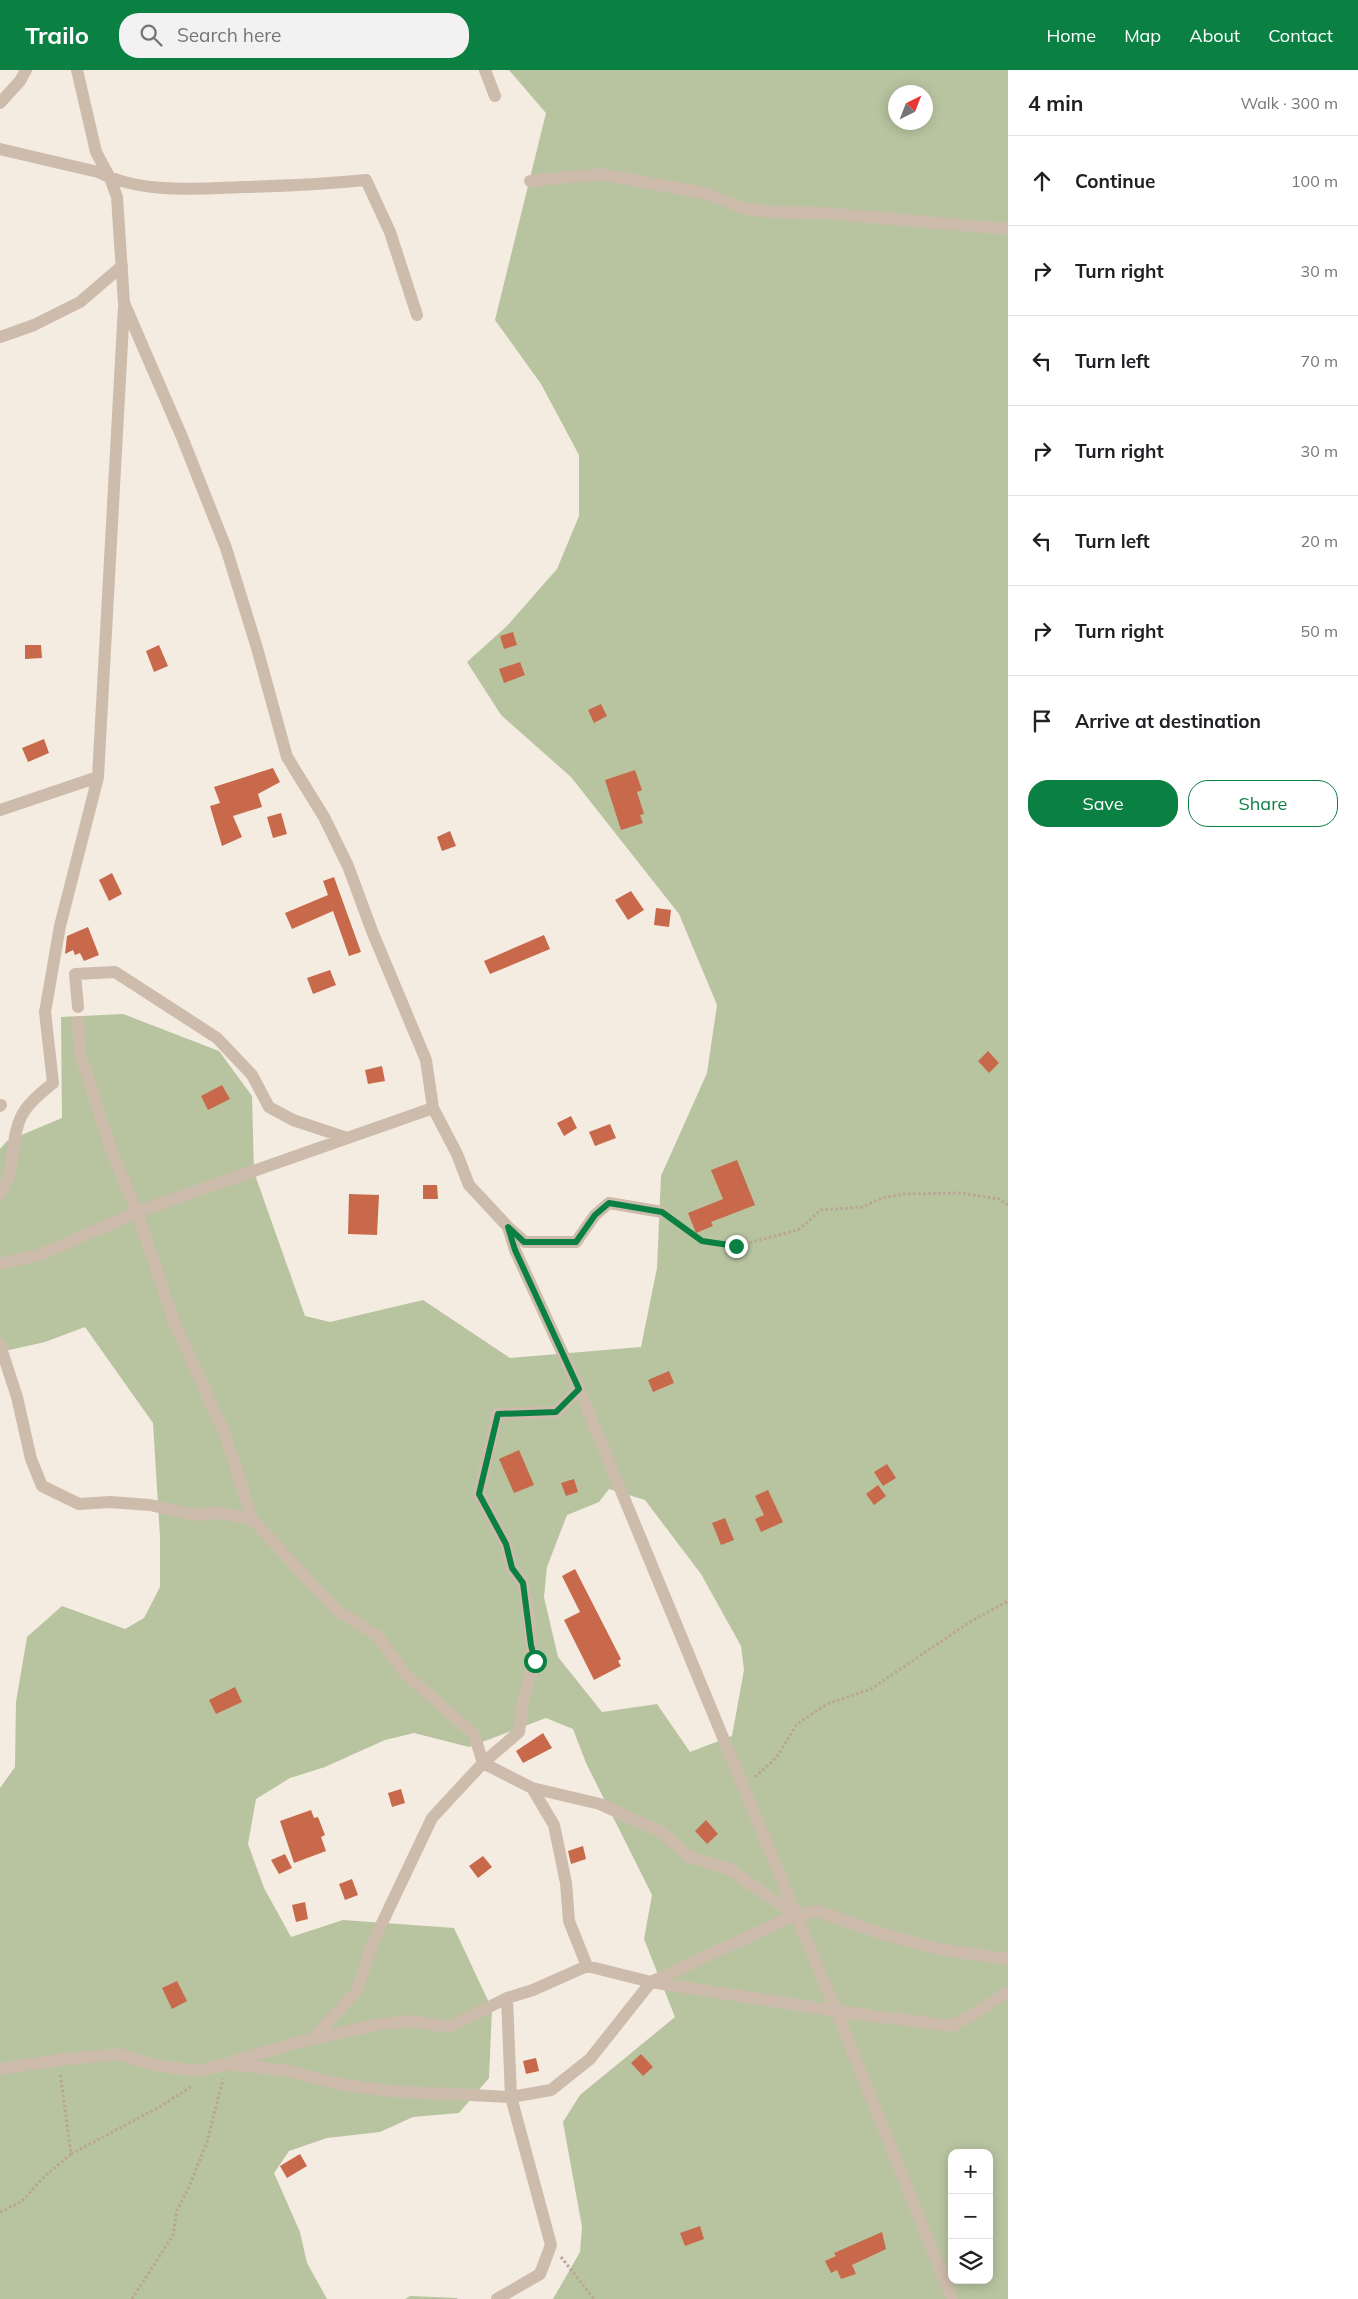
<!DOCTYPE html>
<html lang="en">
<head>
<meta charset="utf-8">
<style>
  body { margin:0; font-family:Mulish,sans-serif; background:#f2f2f2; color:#202124 }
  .controls { position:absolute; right:15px; bottom:15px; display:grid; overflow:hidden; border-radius:10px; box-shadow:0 2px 12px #0003 }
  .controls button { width:45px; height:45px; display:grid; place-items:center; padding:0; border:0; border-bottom:1px solid #e0e0e0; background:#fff; color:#202124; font:25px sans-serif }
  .compass { position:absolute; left:888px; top:15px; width:45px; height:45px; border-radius:50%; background:#fff; box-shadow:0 2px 12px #0003; rotate:42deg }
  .stop { position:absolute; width:15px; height:15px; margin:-11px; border:4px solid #0b8043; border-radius:50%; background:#fff }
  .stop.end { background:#0b8043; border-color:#fff; box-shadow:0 1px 5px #0008 }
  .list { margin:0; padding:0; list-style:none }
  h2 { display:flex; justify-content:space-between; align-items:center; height:65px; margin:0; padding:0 20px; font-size:21px }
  h2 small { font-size:16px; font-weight:400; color:#757577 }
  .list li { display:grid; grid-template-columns:32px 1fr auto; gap:15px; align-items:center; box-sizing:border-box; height:90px; padding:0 20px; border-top:1px solid #e0e0e0 }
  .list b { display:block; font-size:19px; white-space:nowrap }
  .list em { font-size:16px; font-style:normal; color:#757577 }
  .actions { display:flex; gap:10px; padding:15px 20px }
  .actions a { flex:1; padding:11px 0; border:1px solid #0b8043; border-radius:20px; text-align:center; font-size:18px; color:#0b8043 }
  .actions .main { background:#0b8043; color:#fff }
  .icon { flex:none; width:28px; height:28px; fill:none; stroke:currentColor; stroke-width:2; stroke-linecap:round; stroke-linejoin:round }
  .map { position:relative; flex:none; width:1008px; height:2229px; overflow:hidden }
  header { display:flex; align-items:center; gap:30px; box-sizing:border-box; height:70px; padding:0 25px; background:#0b8043; color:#fff }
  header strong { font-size:24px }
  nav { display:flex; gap:28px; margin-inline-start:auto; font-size:18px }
  .search { width:350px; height:45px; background:#f2f2f2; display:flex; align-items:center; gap:12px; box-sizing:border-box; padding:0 18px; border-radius:20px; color:#757577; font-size:19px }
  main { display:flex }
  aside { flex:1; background:#fff }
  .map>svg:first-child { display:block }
  .green { fill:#b8c4a0; fill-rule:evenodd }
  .building { fill:#c8694b }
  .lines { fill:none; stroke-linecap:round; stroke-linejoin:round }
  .path { stroke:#b9a596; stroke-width:3; stroke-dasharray:2.5 2.5; stroke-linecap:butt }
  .street { stroke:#cdbbac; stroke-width:12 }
  .route { stroke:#0b8043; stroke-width:6 }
</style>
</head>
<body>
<header>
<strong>Trailo</strong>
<div class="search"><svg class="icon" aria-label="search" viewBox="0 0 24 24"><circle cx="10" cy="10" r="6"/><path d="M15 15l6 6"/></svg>Search here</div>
<nav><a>Home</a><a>Map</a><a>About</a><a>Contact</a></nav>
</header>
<main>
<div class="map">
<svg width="1008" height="2229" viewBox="0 0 1008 2229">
  <rect width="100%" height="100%" fill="#f4ebe1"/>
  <path class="green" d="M509,0H1008V2229H553L580,2182L582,2157L563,2052L580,2025L675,1947L644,1869L652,1825L586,1693L573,1659L546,1648L469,1677L414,1663L385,1670L325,1697L290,1708L256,1729L248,1774L264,1818L291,1867L343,1850L454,1858L492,1939L489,2008L459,2043L413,2047L380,2062L327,2068L289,2081L274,2103L300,2162L307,2193L327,2229H0V1718L15,1697L16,1632L27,1567L62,1536L125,1559L144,1548L160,1517V1467L153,1353L85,1257L45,1272L0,1282V1079L7,1071L62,1048L61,947L123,944L219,981L252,1026L254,1102L305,1246L330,1252L423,1230L510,1288L641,1277L657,1198L661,1106L707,1003L717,935L679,844L571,707L501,645L467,592L507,556L557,499L579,446V385L541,314L495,250L546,43ZM896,22H926V52H896ZM609,1419L645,1430L701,1504L741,1576L744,1600L732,1666L690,1682L657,1634L602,1642L558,1587L544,1527L547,1497L567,1445L599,1432ZM952,2083H989V2210H952Z
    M410,2226L457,2228L458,2229H405Z"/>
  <path class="building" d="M513,562L517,575L504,579L500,566Z
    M25,575H41L42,588L25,589Z
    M159,575L168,596L154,602L146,581Z
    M520,592L525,605L504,613L499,599Z
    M601,634L607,646L594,653L588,640Z
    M44,669L49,683L28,692L22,678Z
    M273,698L280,712L258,724L262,737L233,746L242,767L222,776L210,736L220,733L214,717Z
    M635,700L642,720L637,722L644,744L640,745L643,753L621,760L605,710Z
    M281,743L287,764L273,768L267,747Z
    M450,761L456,776L442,781L437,767Z
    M112,803L122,824L109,831L99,810Z
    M334,807L361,882L349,886L333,841L292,859L285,843L328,825L323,811Z
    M631,821L644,840L628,850L615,830Z
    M656,838L671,840L669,857L654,855Z
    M88,857L99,885L84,891L80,883L75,885L73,880L65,884L67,866Z
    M544,865L550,879L490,904L484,891Z
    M330,900L336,915L313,924L307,908Z
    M988,981L999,993L989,1003L978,991Z
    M382,996L385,1011L368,1014L365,1000Z
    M222,1015L230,1029L208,1040L201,1026Z
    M571,1046L577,1058L564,1066L557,1053Z
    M610,1054L616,1068L595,1076L589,1062Z
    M737,1090L755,1135L711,1152L713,1156L696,1163L688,1143L723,1129L711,1100Z
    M423,1115H437L438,1129H423Z
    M349,1124L379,1125L377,1165L348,1164Z
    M669,1301L674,1313L653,1322L648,1310Z
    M519,1380L534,1415L514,1423L499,1389Z
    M887,1394L896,1408L883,1416L874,1402Z
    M574,1409L578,1422L566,1426L561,1413Z
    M878,1415L886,1426L874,1435L866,1424Z
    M768,1420L783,1452L761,1462L755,1449L764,1445L755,1426Z
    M725,1448L734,1470L721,1475L712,1453Z
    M575,1499L621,1589L618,1591L621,1596L594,1610L564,1550L580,1542L562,1506Z
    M235,1617L242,1632L216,1644L209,1630Z
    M543,1663L552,1678L523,1693L516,1681Z
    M401,1719L405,1733L392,1737L388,1723Z
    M311,1740L314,1748L318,1747L325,1765L321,1767L326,1781L294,1793L280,1751Z
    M706,1750L718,1764L707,1774L695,1761Z
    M583,1776L586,1789L571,1794L568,1781Z
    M285,1784L292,1798L279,1804L271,1790Z
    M483,1786L492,1797L478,1808L469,1796Z
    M352,1809L358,1825L345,1830L339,1814Z
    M305,1832L308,1849L296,1852L292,1835Z
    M177,1911L187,1931L172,1939L162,1918Z
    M641,1984L653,1997L643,2006L631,1993Z
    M536,1988L539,2001L526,2004L523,1991Z
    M300,2084L307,2096L287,2108L280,2096Z
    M700,2156L704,2169L685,2176L680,2163Z
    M882,2162L886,2179L852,2195L856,2204L841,2209L837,2200L831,2203L825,2191L836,2186L834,2183Z"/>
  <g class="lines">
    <path class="path" d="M672,1150L702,1171L736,1176L798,1160L821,1140L862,1137L882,1128L905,1124L960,1123L999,1129L1008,1135
      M755,1707L777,1687L797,1654L827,1634L871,1619L968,1553L1008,1531
      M71,2084L161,2036L192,2016
      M0,2142L21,2132L45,2106L71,2084L60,2003
      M561,2187L594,2229
      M132,2229L173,2165L177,2140L189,2117L207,2072L223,2009"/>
    <path class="street" d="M77,0L96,82L110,108L117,127L124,233L182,367L226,478L257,578L287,687L324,747L348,796L372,861L426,990L433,1038L457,1084L469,1115L508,1157L515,1180L579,1319L836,1941L952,2229
      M485,0L495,26
      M0,33L20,11L26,0
      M0,79L98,102C142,124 196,119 244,117C285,116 325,114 366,110L390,162L417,245
      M530,111L600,104L704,123L747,139L771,142L823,143L1008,159
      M0,267L34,255L80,232L122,196
      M0,740L98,707
      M78,937L75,904L115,902L217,968L252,1005L269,1037L293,1050L347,1068
      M78,952L80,983L112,1082L137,1142L174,1252L225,1364L252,1449
      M0,1036L1,1035
      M0,1124C17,1101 9,1072 21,1047C27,1034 42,1022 53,1013L45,942L60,856L98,707L124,236
      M508,1157L525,1172H576L595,1145L609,1133L662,1142
      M0,1194L42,1184L137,1142L433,1038
      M0,1275L17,1327L31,1389L42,1416L79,1434L110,1432L150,1435L194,1445L220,1443L252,1449L335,1539L378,1566L405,1604L474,1664L483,1693L532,1718L600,1734L661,1762L688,1786L729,1799L795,1845
      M532,1718L554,1755L566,1813L569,1851L587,1896
      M312,1969L356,1922L374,1870L432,1748L483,1693L519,1662L524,1626L535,1591L531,1575L529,1547L523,1513L512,1498L506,1474L479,1424L497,1344L556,1342L579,1319
      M231,1992L295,1973L376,1955L411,1951L449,1957L507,1928L533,1920L587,1896L651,1912L795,1845L817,1841L883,1864L943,1880L1008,1889
      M0,1999L58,1990L119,1984L153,1995L198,2001L226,1994L289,2001L338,2014L388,2021L511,2027L551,2020L590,1989L651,1912L836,1941L953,1956L1008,1922
      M497,2229L540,2204L551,2175L511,2027L507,1928"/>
  </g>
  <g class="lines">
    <path class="route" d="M535,1591L531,1575L523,1513L512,1498L506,1474L479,1424L498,1344L556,1342L579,1319L515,1180L508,1157L524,1172H576L595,1145L609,1133L662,1142L702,1171L736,1176"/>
  </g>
</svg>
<div class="controls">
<button>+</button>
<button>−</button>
<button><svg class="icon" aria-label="layers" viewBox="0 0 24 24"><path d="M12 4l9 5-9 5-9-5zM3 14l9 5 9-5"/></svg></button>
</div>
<svg class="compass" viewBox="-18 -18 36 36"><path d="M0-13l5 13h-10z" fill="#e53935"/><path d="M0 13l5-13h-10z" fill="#757577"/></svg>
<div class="stop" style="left:535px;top:1591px"></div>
<div class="stop end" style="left:736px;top:1176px"></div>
</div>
<aside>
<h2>4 min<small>Walk · 300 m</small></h2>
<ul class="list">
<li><svg class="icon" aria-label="ahead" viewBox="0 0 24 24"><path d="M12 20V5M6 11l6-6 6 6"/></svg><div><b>Continue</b></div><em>100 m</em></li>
<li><svg class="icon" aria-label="right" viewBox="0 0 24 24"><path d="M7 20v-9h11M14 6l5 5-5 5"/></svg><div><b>Turn right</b></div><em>30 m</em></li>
<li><svg class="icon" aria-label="left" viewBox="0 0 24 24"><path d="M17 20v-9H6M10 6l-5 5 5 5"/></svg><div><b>Turn left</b></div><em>70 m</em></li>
<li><svg class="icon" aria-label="right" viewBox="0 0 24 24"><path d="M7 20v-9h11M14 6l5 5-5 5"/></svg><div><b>Turn right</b></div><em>30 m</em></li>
<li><svg class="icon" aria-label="left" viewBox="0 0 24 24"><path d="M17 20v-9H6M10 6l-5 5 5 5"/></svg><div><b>Turn left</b></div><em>20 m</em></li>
<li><svg class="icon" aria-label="right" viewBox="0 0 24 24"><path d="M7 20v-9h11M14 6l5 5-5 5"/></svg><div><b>Turn right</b></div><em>50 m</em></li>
<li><svg class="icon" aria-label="arrive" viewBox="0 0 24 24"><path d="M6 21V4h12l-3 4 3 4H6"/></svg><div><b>Arrive at destination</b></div></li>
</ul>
<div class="actions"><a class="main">Save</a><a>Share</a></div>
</aside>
</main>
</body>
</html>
